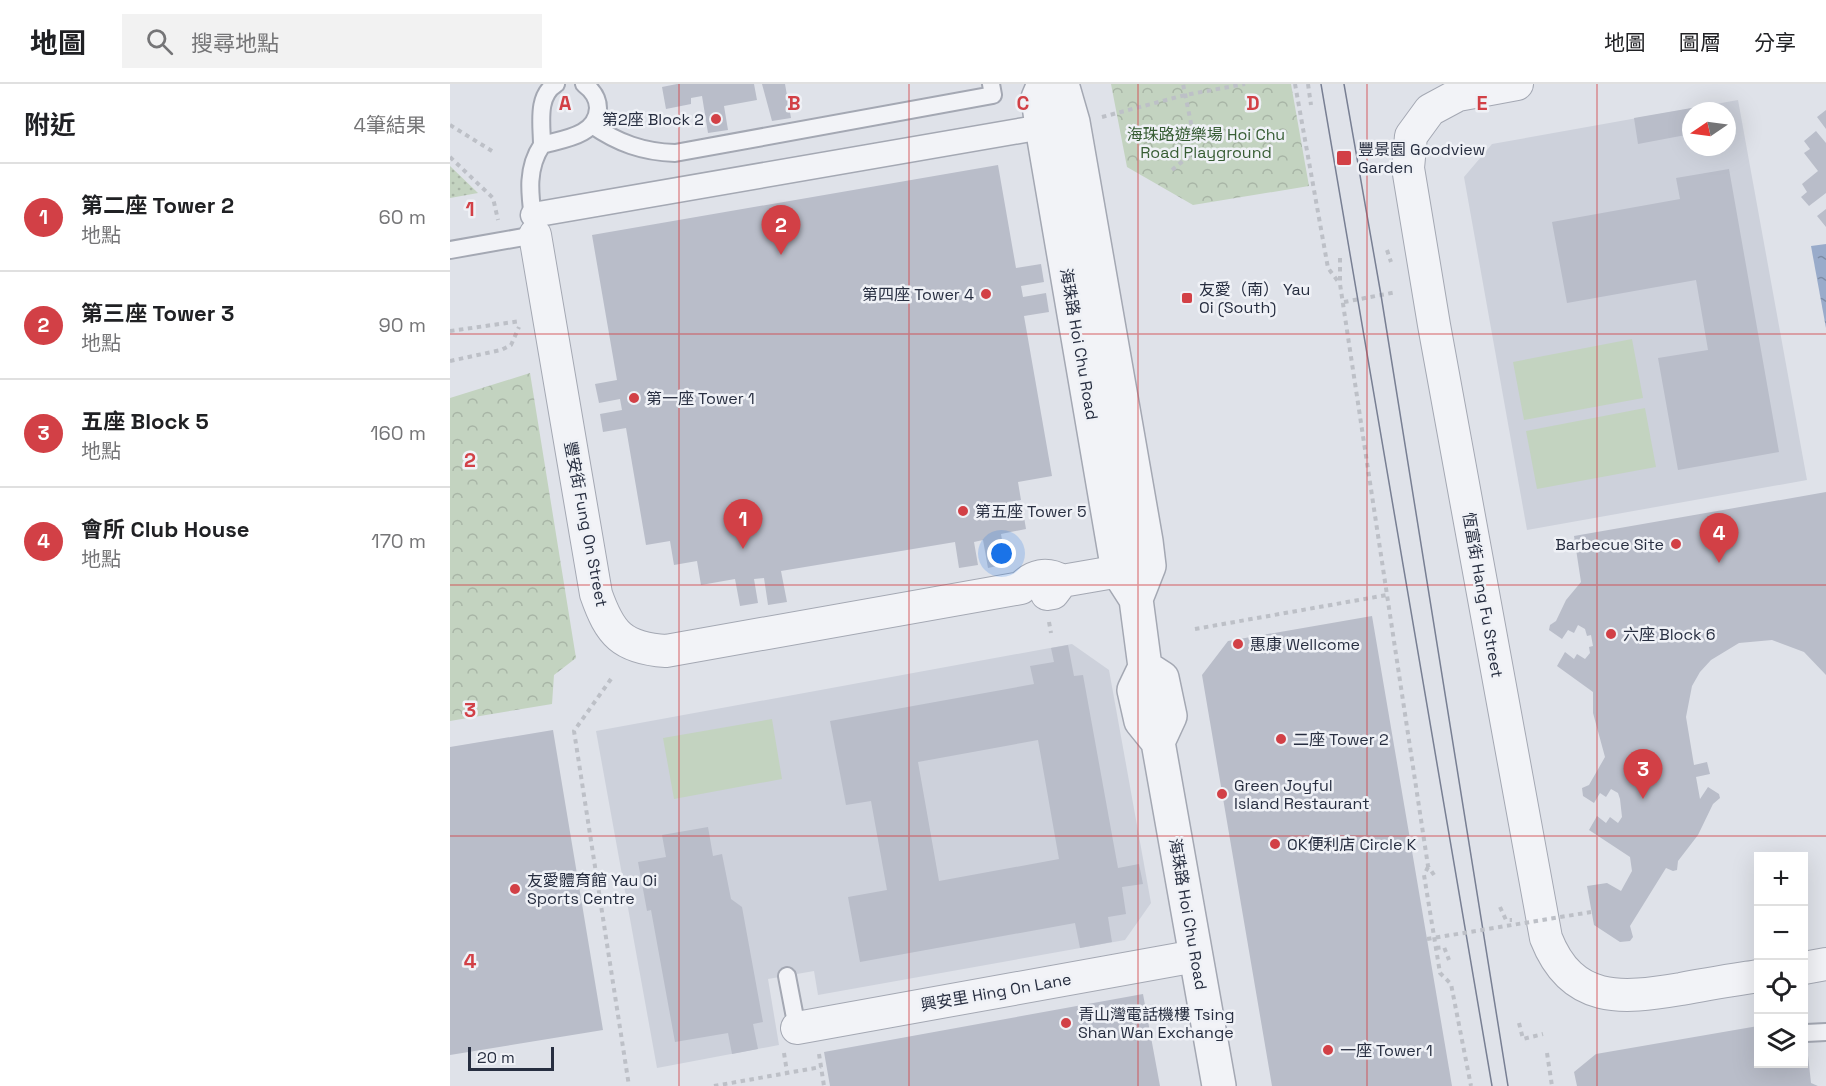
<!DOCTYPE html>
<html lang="zh-TW">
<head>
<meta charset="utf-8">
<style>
  body { margin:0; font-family:"Space Grotesk","Noto Sans TC",sans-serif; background:#f2f2f2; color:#202124 }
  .controls { position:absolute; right:18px; bottom:18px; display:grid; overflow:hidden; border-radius:0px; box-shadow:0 6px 24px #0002 }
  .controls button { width:54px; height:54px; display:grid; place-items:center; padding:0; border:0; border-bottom:2px solid #e0e0e0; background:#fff; color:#202124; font:30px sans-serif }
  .compass { position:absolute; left:1232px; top:18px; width:54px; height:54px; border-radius:50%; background:#fff; box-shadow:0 6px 24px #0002; rotate:257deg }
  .scale { position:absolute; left:18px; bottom:15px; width:86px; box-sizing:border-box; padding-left:6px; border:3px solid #272e40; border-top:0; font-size:16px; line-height:21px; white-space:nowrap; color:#272e40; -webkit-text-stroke:4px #eff1f6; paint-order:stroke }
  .you { position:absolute; left:552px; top:470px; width:21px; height:21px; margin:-15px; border:4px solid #fff; border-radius:50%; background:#1a73e8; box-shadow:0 0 0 9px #1a73e833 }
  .badge { display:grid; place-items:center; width:39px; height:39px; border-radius:50%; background:#d24046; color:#fff; font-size:20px; font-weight:700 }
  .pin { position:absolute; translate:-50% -50px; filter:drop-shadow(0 2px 3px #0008) }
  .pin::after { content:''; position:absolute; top:32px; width:21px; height:18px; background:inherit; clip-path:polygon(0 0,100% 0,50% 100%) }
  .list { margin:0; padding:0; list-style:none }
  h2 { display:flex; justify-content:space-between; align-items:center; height:78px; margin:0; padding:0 24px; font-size:26px }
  h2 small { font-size:20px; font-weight:400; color:#757577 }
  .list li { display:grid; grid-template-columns:39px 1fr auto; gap:18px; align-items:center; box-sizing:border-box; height:108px; padding:0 24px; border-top:2px solid #e0e0e0 }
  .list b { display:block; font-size:22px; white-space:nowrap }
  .list p { margin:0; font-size:20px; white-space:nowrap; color:#757577 }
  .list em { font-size:20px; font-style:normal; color:#757577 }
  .icon { flex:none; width:33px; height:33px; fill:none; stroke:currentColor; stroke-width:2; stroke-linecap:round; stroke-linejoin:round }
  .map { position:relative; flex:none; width:1376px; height:1002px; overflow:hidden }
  header { display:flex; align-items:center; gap:36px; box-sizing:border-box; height:84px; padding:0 30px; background:#fff; border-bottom:2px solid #e0e0e0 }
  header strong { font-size:28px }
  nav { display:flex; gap:33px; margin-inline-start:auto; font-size:21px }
  .search { width:420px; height:54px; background:#f2f2f2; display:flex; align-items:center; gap:15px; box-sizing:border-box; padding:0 21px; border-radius:0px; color:#757577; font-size:22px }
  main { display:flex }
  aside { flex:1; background:#fff }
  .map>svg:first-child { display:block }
  .built { fill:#cdd1db; fill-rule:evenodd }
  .grass { fill:url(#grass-dots) }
  .forest { fill:url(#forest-crowns) }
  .pitch { fill:#c3d3c0 }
  .water { fill:url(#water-ripples) }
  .building { fill:#b9bdc9; fill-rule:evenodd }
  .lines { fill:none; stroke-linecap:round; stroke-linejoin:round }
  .service-casing { stroke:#a4a8b3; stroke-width:20 }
  .pedestrian-casing { stroke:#a4a8b3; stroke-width:27 }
  .minor-casing { stroke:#a4a8b3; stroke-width:34 }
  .tertiary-casing { stroke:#a4a8b3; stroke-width:36 }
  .path { stroke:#bdc0c7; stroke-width:4; stroke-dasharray:4.5 4.5; stroke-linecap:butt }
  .service { stroke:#f2f3f7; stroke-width:16 }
  .pedestrian { stroke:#f2f3f7; stroke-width:24 }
  .minor { stroke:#f2f3f7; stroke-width:32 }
  .tertiary { stroke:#f2f3f7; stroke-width:33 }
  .tram { stroke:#787f93; stroke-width:1.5 }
  .path-bridge { stroke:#bdc0c7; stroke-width:4; stroke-dasharray:4.5 4.5; stroke-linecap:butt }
  .grid { fill:none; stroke:#d24046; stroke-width:1.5; stroke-opacity:0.55 }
  .poi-dot { fill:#d24046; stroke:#eff1f6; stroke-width:2 }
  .labels { text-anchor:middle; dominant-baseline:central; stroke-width:5; stroke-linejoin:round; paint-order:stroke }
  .poi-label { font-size:16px; fill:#272e40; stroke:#eff1f6; text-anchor:start }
  .park-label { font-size:16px; fill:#375d34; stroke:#eff1f6 }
  .street-label { font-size:16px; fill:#272e40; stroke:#eff1f6 }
  .grid-label { font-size:20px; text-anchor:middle; font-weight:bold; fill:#d24046; stroke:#eff1f6; stroke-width:5; stroke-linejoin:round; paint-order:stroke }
</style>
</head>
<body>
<header>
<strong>地圖</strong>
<div class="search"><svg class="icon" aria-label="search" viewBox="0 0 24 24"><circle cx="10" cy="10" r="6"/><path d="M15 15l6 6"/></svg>搜尋地點</div>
<nav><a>地圖</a><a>圖層</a><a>分享</a></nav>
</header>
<main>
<aside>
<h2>附近<small>4筆結果</small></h2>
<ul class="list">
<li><span class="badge">1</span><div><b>第二座 Tower 2</b><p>地點</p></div><em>60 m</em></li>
<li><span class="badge">2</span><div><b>第三座 Tower 3</b><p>地點</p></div><em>90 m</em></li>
<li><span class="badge">3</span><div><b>五座 Block 5</b><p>地點</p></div><em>160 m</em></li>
<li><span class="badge">4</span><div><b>會所 Club House</b><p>地點</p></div><em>170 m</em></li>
</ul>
</aside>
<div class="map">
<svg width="1376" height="1002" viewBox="0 0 1376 1002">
  <defs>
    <pattern id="grass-dots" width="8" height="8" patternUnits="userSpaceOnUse" patternTransform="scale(1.5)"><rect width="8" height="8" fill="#c3d3c0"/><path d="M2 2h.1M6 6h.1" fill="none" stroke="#a8b5a6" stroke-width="1.8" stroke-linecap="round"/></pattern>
    <pattern id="forest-crowns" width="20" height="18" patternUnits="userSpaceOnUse" patternTransform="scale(1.5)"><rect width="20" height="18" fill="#c3d3c0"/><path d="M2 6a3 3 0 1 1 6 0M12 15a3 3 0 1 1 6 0" fill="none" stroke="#a8b5a6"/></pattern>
    <pattern id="water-ripples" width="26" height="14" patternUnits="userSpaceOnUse" patternTransform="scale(1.5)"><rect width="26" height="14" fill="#99abca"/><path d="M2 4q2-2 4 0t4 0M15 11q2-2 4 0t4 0" fill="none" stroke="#7d8ca5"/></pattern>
  </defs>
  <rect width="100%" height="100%" fill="#dfe2e9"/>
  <path class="built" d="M1288,16L1357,396L1077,446L1014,93L1042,60ZM1241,27H1277V63H1241Z
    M622,560L659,586L701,819L675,856L368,911L364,887L318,895L329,961L207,984L146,647Z"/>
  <path class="grass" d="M0,82L28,109L0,114Z"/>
  <path class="forest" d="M661,0H841L859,102L743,121L677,83Z
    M80,289L126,574L104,591L102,620L0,637V314Z"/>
  <path class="pitch" d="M1182,255L1193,314L1074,336L1063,278Z
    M1195,324L1206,383L1087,405L1076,347Z
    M322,635L332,695L224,715L213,654Z"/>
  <path class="water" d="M1376,160V244L1361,162Z"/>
  <path class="building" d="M227,0H304L307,16L274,22L278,46L258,49L252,12L241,14V20L216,25L212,3Z
    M312,0H335L341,34L322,37Z
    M1253,22L1254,27H1241V50L1188,60L1184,34Z
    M1376,26V45L1367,33Z
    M1366,47L1376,59V109L1359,122L1351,113L1357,108L1352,100L1368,87L1354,69L1360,65L1354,57Z
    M548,81L566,184L591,180L594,198L571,202L573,213L596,209L599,228L574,232L602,392L568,398L571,416L557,418L559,429L573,427L576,445L551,450L556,480L538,484L533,456L524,458L528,481L509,484L505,458L331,487L337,518L318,521L314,494L304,495L308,519L290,522L285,495L251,501L247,477L224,481L220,457L196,461L176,344L153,348L150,330L172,326L170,315L149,319L145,300L167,296L142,151Z
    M1279,85L1329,368L1228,386L1208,274L1258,266L1246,196L1117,219L1102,138L1230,115L1226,94Z
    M1376,125V143L1367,132Z
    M1376,408V591L1354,568L1322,556L1289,559L1261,576L1250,588L1242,602L1236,633L1244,681L1257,678L1260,690L1246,693L1250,715L1258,703L1269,710L1270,714L1263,720L1248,751L1228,777L1227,786L1223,787L1216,784L1180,842L1183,853L1180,857L1170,858L1144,841L1137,802L1157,799L1171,807L1182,787L1180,773L1139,746L1147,732L1156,739L1160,733L1168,739L1172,733L1170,715L1168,709L1161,705L1156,713L1150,709L1144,719L1133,712L1132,704L1139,701L1155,673L1143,629V608L1107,582L1115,568L1124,575L1127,570L1135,575L1140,569L1139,563L1143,562L1141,551L1137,552L1135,545L1128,541L1124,549L1118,546L1112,555L1099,546L1100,541L1106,537L1116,516L1131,498L1124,452Z
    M922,532L1002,1002H822L752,591L778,557Z
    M618,561L624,592L633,591L668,784L689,780L693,800L672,803L676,830L658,833L662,858L630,864L625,839L410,878L398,813L437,806L421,717L396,721L380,637L584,600L580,582L604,578L601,564ZM588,656L609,775L489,797L468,678Z
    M103,646L153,946L0,971V663Z
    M258,743L263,772L272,770L281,815L292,823L313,938L303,940L308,965L282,970L278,949L225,958L201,826L197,827L188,778L216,773L212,751Z
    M693,910L710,1002H380L374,968Z
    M1308,942V980H1354L1355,944L1361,999L1368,1002H1127L1124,988L1146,970Z"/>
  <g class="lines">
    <defs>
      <path id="service" d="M142,41C168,59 193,68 225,69L543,11L541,0
        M92,61C113,55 147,52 148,24C148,14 142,6 134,0
        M92,61C92,41 86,12 106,0
        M0,166L85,151C82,120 73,89 92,61
        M337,892L347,944
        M1356,949L1376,948"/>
      <path id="pedestrian" d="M83,131L592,43"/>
      <path id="minor" d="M1067,0L1008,11L980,26L961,52L958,84L984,241L1096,854C1122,920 1171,915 1231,905C1257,900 1283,896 1308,892
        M85,151L146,510C160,550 172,564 216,567L571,504C583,491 597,488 612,497
        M597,510L603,509L612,497L693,483
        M1354,884L1376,880
        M347,944L746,872"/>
      <path id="tertiary" d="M594,0L588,14L592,43L668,487L686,515L695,583L684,606L691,637L708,658L769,1002
        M612,0L623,38L696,457L699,482L686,515
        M695,583L712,594L720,632L708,658"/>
    </defs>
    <use href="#service" class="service-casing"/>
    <use href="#pedestrian" class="pedestrian-casing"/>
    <use href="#minor" class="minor-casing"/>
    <use href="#tertiary" class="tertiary-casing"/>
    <path class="path" d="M845,0L878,184L890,200
      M858,0L861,21
      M652,33L735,11L795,0
      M0,41L42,67
      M0,73L43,114L48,136
      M722,86L739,72L743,49L733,0
      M937,166L941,178
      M890,174V200L978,782L984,791
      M894,218L947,208
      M0,247L71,237
      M0,277L51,266L61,261L69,243
      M599,538L601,549
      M745,545L937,511
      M161,595L124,647L179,1002
      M978,783L974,791L990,889L1001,900L1021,1002
      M1050,823L1056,836H1062
      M986,864L994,863L999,876
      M1069,939L1073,955L1093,950
      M334,969L337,988
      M1097,969L1102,1002
      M369,970L374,1002
      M264,1002L371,983"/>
    <use href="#service" class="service"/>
    <use href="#pedestrian" class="pedestrian"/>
    <use href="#minor" class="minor"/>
    <use href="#tertiary" class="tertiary"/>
    <path class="tram" d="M871,0L1042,1002
      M894,0L931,211L1058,1002"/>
    <path class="path-bridge" d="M977,855L1141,828"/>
  </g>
  <path class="grid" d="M229,0V1002M459,0V1002M688,0V1002M917,0V1002M1147,0V1002M0,250H1376M0,501H1376M0,752H1376"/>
  <g class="poi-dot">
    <circle cx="266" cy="35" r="6"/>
    <rect x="886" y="66" width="16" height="16" rx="3"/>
    <circle cx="536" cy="210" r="6"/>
    <rect x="731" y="208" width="12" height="12" rx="3"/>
    <circle cx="184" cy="314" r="6"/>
    <circle cx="513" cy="427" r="6"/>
    <circle cx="1226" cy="460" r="6"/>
    <circle cx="1161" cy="550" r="6"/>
    <circle cx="788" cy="560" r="6"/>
    <circle cx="831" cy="655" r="6"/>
    <circle cx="772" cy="710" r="6"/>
    <circle cx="825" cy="760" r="6"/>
    <circle cx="65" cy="805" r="6"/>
    <circle cx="616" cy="939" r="6"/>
    <circle cx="878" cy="966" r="6"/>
  </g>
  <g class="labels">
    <g class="poi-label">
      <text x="254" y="35" text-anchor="end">第2座 Block 2</text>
      <text x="908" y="65">豐景園 Goodview<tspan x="908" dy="18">Garden</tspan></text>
      <text x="749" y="205">友愛（南） Yau<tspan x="749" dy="18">Oi (South)</tspan></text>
      <text x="524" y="210" text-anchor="end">第四座 Tower 4</text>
      <text x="196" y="314">第一座 Tower 1</text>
      <text x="525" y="427">第五座 Tower 5</text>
      <text x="1214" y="460" text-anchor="end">Barbecue Site</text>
      <text x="1173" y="550">六座 Block 6</text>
      <text x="800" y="560">惠康 Wellcome</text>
      <text x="843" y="655">二座 Tower 2</text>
      <text x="784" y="701">Green Joyful<tspan x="784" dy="18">Island Restaurant</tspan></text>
      <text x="837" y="760">OK便利店 Circle K</text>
      <text x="77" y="796">友愛體育館 Yau Oi<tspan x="77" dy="18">Sports Centre</tspan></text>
      <text x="628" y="930">青山灣電話機樓 Tsing<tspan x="628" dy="18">Shan Wan Exchange</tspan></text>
      <text x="890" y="966">一座 Tower 1</text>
    </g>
    <g class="park-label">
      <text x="756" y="50">海珠路遊樂場 Hoi Chu<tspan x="756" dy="18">Road Playground</tspan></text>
    </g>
    <g class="street-label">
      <text transform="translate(629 260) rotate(80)">海珠路 Hoi Chu Road</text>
      <text transform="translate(136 440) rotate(79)">豐安街 Fung On Street</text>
      <text transform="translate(1033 511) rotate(80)">恆富街 Hang Fu Street</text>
      <text transform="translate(738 830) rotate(80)">海珠路 Hoi Chu Road</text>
      <text transform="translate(546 908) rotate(-10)">興安里 Hing On Lane</text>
    </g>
  </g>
  <g class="grid-label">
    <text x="115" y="26">A</text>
    <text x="344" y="26">B</text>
    <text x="573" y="26">C</text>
    <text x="803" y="26">D</text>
    <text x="1032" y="26">E</text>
    <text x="20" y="132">1</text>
    <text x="20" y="383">2</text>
    <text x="20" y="633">3</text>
    <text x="20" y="884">4</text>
  </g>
</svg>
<div class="controls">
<button>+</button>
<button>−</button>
<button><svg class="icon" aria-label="locate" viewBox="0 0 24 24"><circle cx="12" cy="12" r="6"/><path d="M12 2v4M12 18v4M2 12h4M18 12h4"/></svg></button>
<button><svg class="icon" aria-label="layers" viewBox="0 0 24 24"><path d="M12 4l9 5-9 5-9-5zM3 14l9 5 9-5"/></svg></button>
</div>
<svg class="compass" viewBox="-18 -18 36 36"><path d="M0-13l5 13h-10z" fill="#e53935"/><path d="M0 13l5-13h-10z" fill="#757577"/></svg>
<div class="scale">20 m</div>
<div class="you"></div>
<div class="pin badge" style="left:293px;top:465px">1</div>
<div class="pin badge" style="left:331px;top:171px">2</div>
<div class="pin badge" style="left:1193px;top:715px">3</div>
<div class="pin badge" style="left:1269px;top:479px">4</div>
</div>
</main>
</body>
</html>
